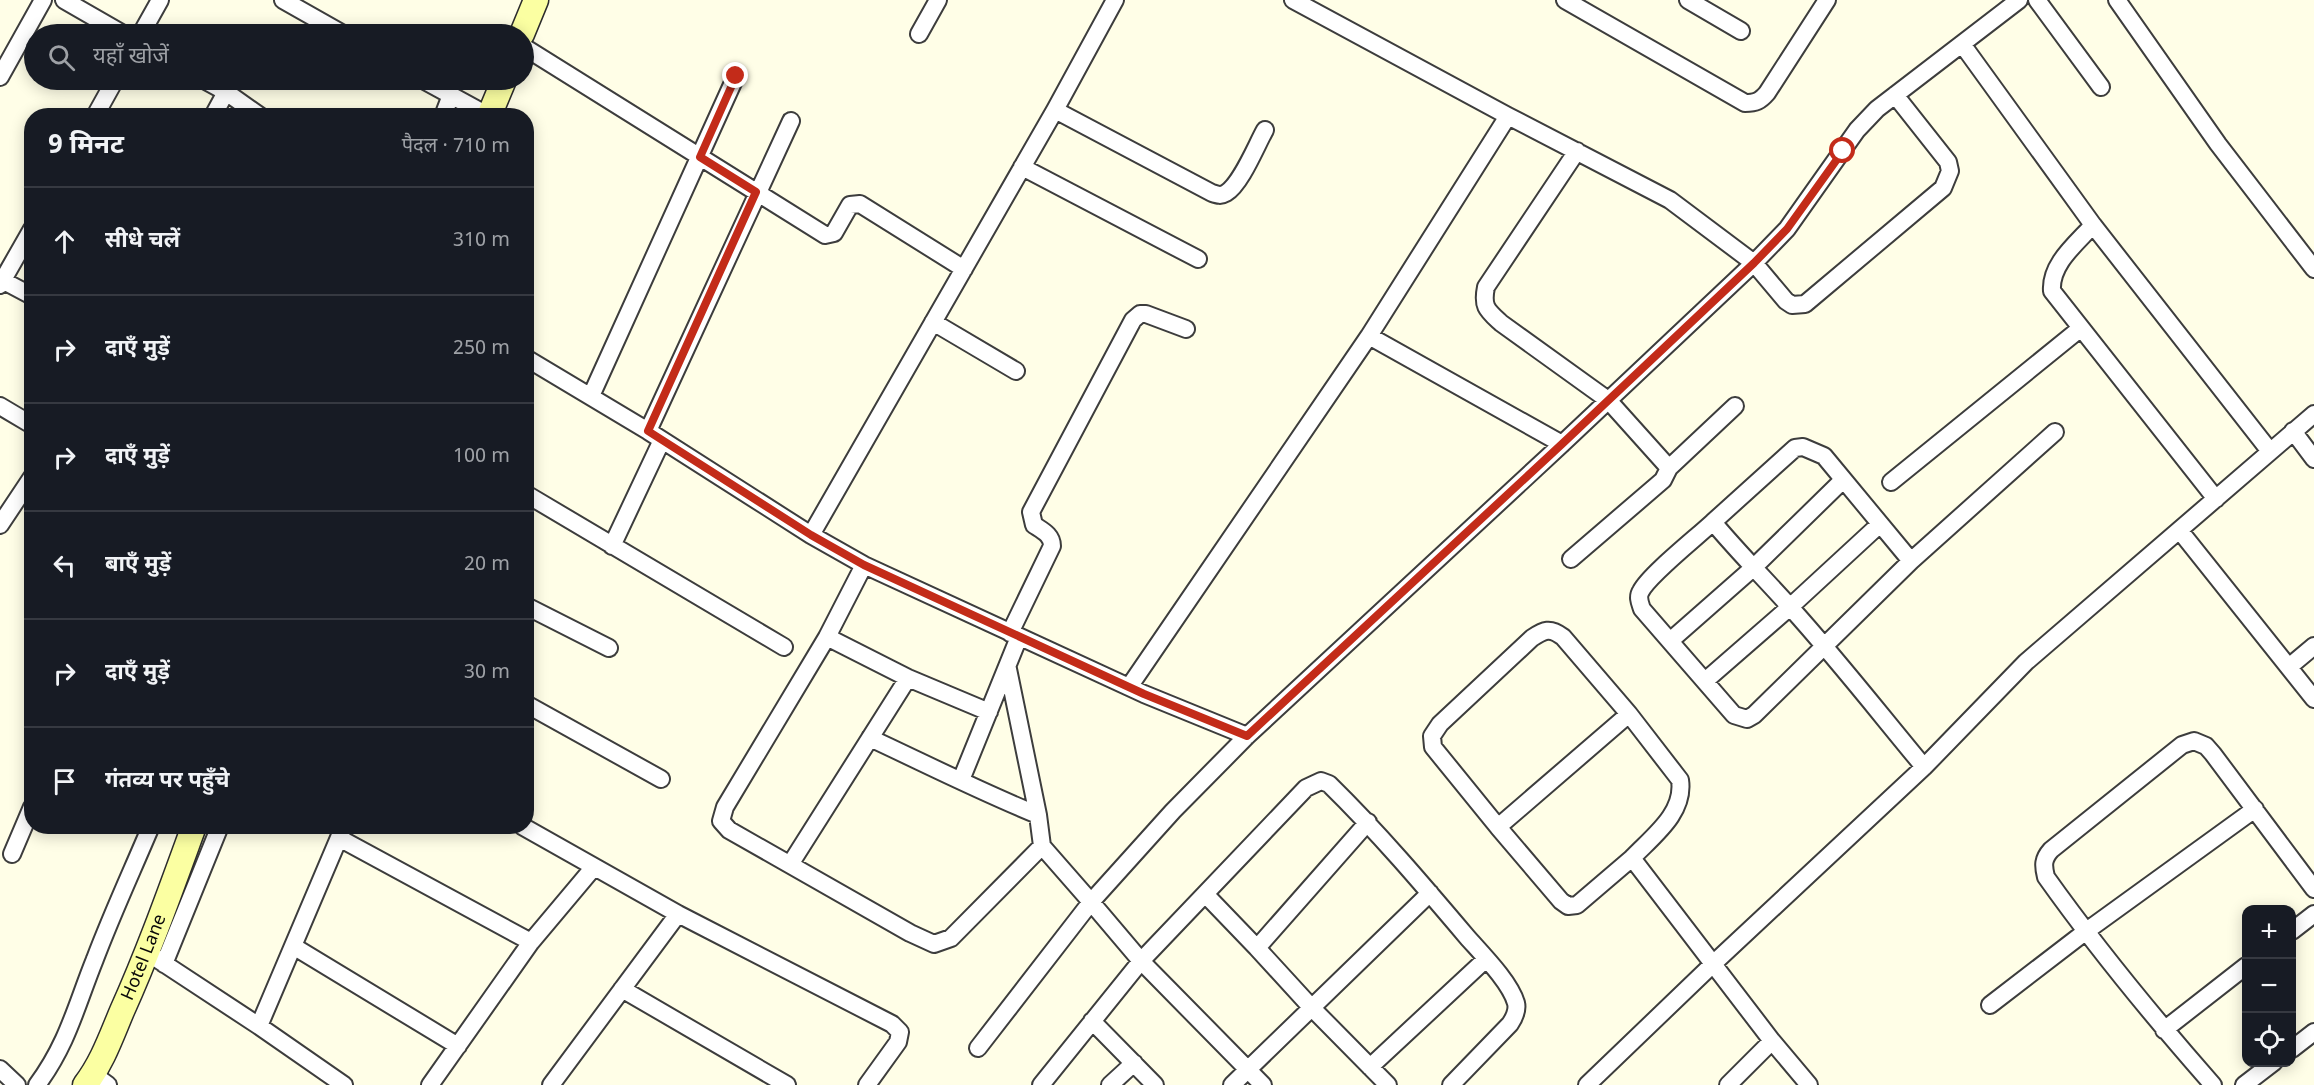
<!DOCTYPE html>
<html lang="hi">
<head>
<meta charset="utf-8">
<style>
  body { margin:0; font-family:Georgia,"Noto Sans Devanagari",serif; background:#242831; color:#f1f3f6 }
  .controls { position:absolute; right:18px; bottom:18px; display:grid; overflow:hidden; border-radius:12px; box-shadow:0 3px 15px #0003 }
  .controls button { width:54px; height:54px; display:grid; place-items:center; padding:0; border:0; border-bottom:2px solid #363941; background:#171b24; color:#f1f3f6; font:30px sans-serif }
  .stop { position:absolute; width:18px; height:18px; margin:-14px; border:4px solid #c32b19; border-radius:50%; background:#fff }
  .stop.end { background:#c32b19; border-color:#fff; box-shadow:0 2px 6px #0008 }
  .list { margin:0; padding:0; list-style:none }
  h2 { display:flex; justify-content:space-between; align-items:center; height:78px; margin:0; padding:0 24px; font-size:26px }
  h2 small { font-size:20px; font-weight:400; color:#9ea1a6 }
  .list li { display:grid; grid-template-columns:39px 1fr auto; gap:18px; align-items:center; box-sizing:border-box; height:108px; padding:0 24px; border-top:2px solid #363941 }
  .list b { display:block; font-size:22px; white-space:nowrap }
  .list em { font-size:20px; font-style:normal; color:#9ea1a6 }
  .icon { flex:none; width:33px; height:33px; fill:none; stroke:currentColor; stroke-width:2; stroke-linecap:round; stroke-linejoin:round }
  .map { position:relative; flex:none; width:2314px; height:1085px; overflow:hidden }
  .search { position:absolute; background:#171b24; box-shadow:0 3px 15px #0003; left:24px; top:24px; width:510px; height:66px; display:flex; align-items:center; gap:15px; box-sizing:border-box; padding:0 21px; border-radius:33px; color:#9ea1a6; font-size:22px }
  .panel { position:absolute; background:#171b24; box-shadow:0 3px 15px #0003; left:24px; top:108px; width:510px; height:726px; border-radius:24px }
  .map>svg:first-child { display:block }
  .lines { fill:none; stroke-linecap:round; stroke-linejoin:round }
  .street-casing { stroke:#3d3d3d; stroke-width:20 }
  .secondary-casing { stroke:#2c2c2c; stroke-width:27 }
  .street { stroke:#fff; stroke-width:16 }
  .secondary { stroke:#fbffa2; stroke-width:24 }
  .route { stroke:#c32b19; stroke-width:8 }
  .labels { text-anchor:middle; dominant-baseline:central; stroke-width:6; stroke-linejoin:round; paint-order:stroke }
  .street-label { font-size:18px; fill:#0a0a0a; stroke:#fff }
</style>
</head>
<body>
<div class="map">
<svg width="2314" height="1085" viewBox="0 0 2314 1085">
  <rect width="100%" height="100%" fill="#fffee7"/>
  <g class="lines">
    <defs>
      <path id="street" d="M64,0L123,34
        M283,0L343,34
        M1293,0L1508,116L1670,200L1754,263L1786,301L1792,305L1805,304L1943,188L1950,171L1948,162L1895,95
        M1565,0L1745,103C1756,103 1760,101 1767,93L1827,0
        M1688,0L1741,31
        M2037,0L2101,87
        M2117,0L2218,144L2314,269
        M141,34L160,0
        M919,34L938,0
        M1962,44L2093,225L2269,450
        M524,47L825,235L834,233L850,205L860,204L964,269
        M0,77L43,0
        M204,80L226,92L260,116
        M423,80L489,116
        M1055,110L1212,193C1218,195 1221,196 1226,193C1241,184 1256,146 1265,130
        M95,116L115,80
        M213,116L226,92
        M443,116L451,95
        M1022,167L1198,259
        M2093,225C2076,244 2050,264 2052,291L2216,499
        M0,279L32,296
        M0,285L32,229
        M933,322L1016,371
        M1369,336L1562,444
        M526,358L648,431L811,535L864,565L1144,694L1247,736
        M591,396L736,76
        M0,406L32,425
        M648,431L791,121
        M2293,431L2314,459
        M1669,468L1735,406
        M1891,482L2081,328
        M526,494L784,647
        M1713,522L1795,448L1803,447L1824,456L1911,561
        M0,525L32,477
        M2180,531L2314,699
        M811,535L1055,110L1115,0
        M612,546L662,440
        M1571,559L1663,480L1669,468L1608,400L1501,323C1487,310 1482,307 1486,287L1577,151
        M864,565L827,637L725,807L721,821L729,830L910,933L934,944L951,938L1042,846L1091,902L978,1048
        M526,606L609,648
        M1010,633L1052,546C1052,535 1043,531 1034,525L1031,512L1133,320L1140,314H1146L1186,329
        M827,637L908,678L989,712
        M1670,641L1753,568L1843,480
        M2290,666L2314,646
        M1008,669L1038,815L1042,846
        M1705,681L1790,607L1880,524
        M1129,687L1369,336L1508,116
        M526,704L661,779
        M870,738C926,764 981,792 1038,815
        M1924,767C1880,714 1837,659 1791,608C1765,579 1738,552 1713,522C1697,537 1649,575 1641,591C1637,597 1640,603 1642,609L1734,715L1747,719L1754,715L1911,561L2055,432
        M961,780L1019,637
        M522,826L678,914L892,1024L900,1032L898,1042L867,1085
        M1498,827L1629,714
        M339,838L531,942L594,867
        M12,854L32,807
        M1632,858L1577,905L1568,906L1561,901L1498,827L1433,747L1432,736L1440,724L1532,638C1544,630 1550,627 1563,637L1629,714L1680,780C1685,813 1653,836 1632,858L1772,1041L1809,1085
        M791,863L908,678
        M1206,895L1257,948L1368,822
        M2292,931L2314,914
        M293,946L458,1046
        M1257,948L1311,1007L1388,1085
        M148,953L259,1026L344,1085
        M164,964L220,826
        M622,989L787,1085
        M1990,1005L2085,932L2255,809
        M1092,1021L1155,1085
        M259,1026L344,826
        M2164,1030L2246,966
        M2292,1049L2314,1032
        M1370,1067L1486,959
        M0,1069L17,1085
        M93,1074L108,1085
        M37,1085C68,1043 76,1006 95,959C112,914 132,871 151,826
        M430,1085L531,942
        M551,1085L678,914
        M1041,1085L1141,961L1306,788L1321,781L1329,784C1378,832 1423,885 1467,937C1482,954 1510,982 1516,1003C1518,1011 1514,1018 1510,1024L1451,1085
        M1110,1085L1134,1063
        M1232,1085L1430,893
        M1263,1085L1141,961L1091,902L1173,811L1247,736L1562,444L1754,263L1787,229L1857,130L1877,109L2019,0
        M1587,1085L1714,963L1924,767L2026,662L2314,414
        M1728,1085L1772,1041
        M2213,1085C2154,1018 2098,950 2046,877C2043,865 2043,859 2051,850L2182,745L2194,741L2206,746L2213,754L2314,889
        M2244,1085L2274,1062"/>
      <g id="secondary">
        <path d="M522,34L536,0"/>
        <path d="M489,116L504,80"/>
        <path id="s1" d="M85,1085C102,1063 111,1037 122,1011C149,951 171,889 194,826"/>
      </g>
    </defs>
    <use href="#street" class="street-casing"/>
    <use href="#secondary" class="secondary-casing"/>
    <use href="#street" class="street"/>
    <use href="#secondary" class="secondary"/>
  </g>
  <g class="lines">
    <path class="route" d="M736,76L700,157L756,192L648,431L811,535L864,565L1144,694L1247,736L1562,444L1754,263L1787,229L1843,151"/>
  </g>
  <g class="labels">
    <g class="street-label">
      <text stroke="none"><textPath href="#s1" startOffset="141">Hotel Lane</textPath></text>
    </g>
  </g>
</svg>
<div class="controls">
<button>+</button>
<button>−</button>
<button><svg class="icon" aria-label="locate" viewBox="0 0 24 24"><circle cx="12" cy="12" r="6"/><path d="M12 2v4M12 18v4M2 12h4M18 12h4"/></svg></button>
</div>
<div class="stop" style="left:1843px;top:151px"></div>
<div class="stop end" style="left:736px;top:76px"></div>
<div class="search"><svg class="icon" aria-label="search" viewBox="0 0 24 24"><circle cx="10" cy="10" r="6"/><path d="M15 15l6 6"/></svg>यहाँ खोजें</div>
<section class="panel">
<h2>9 मिनट<small>पैदल · 710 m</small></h2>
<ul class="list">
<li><svg class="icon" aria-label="ahead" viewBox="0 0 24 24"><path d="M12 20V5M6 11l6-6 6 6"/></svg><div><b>सीधे चलें</b></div><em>310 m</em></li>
<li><svg class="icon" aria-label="right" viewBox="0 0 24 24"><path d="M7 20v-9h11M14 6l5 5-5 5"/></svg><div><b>दाएँ मुड़ें</b></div><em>250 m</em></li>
<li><svg class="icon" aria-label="right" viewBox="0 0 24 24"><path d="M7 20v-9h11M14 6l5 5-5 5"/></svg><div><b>दाएँ मुड़ें</b></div><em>100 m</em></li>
<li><svg class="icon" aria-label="left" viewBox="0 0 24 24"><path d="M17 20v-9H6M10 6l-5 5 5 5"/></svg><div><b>बाएँ मुड़ें</b></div><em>20 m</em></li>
<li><svg class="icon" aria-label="right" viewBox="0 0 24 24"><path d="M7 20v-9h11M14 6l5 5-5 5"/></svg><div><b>दाएँ मुड़ें</b></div><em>30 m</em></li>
<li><svg class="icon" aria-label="arrive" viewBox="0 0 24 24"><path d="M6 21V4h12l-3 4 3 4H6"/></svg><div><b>गंतव्य पर पहुँचे</b></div></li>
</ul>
</section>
</div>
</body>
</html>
